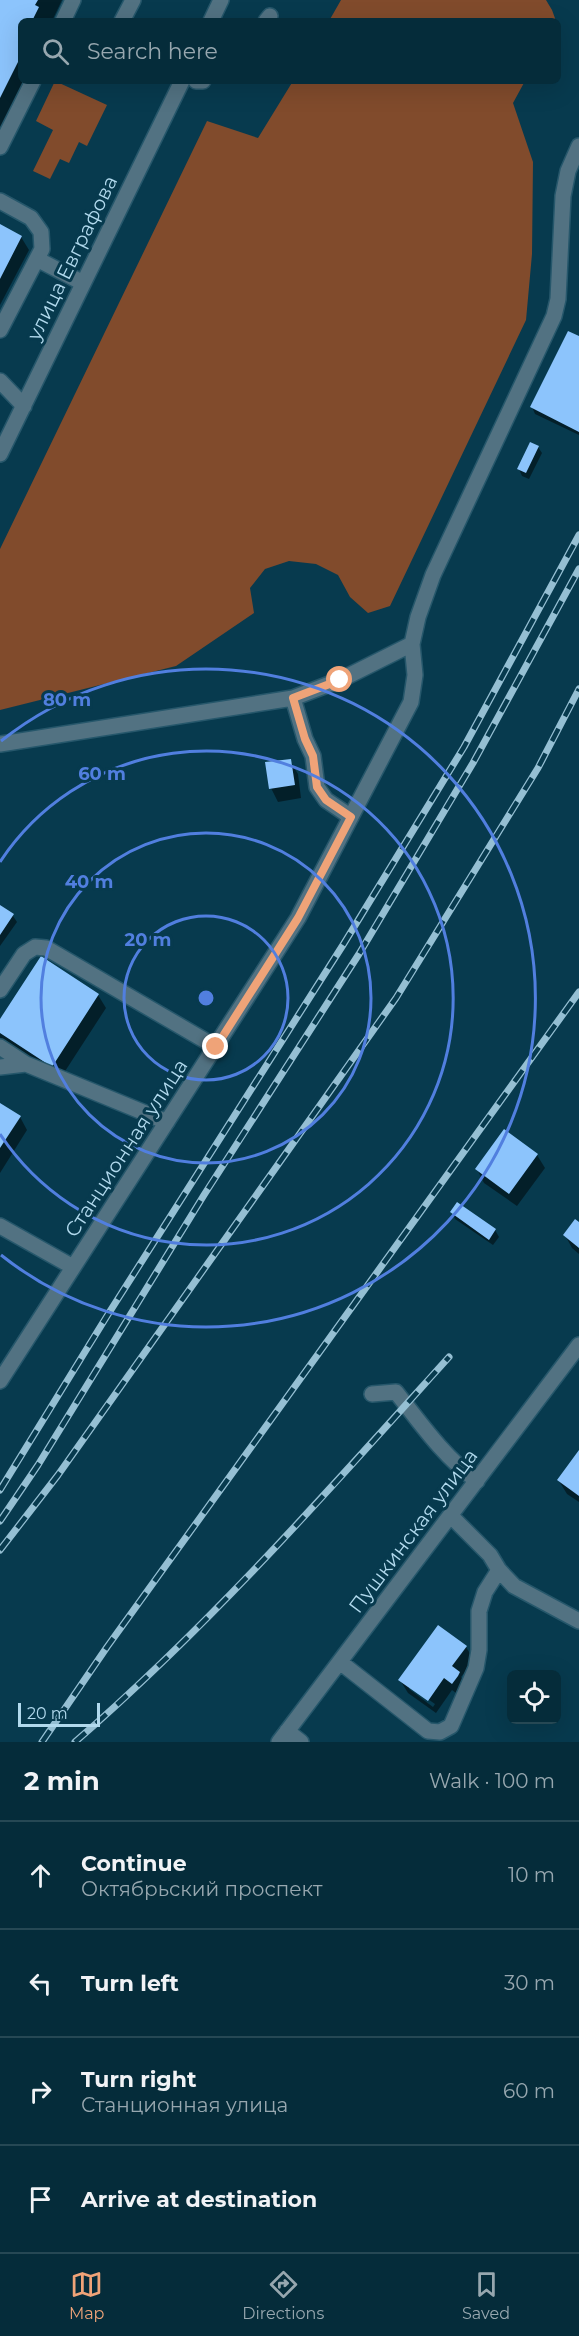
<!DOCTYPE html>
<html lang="en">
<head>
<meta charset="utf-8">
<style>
  body { margin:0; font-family:Montserrat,sans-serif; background:#0e3442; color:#f1f3f6 }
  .controls { position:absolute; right:18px; bottom:18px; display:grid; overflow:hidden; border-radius:9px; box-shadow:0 6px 24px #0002 }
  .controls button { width:54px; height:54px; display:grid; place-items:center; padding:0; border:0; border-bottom:2px solid #264854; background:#052c3a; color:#f1f3f6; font:30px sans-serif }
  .scale { position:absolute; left:18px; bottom:15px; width:82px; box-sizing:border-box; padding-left:6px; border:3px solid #b1d9ed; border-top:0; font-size:16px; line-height:21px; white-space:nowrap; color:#b1d9ed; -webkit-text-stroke:4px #073a4e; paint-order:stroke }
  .stop { position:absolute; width:18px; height:18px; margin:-14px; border:4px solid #efa378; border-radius:50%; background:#fff }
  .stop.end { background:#efa378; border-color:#fff; box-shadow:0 2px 6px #0008 }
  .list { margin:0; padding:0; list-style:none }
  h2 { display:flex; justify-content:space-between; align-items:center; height:78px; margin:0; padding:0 24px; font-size:26px }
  h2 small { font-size:20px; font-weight:400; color:#97a7af }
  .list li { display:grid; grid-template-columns:39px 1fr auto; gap:18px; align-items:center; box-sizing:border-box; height:108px; padding:0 24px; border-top:2px solid #264854 }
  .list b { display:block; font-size:22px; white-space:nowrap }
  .list p { margin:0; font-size:20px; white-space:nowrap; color:#97a7af }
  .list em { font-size:20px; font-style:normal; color:#97a7af }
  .icon { flex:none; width:33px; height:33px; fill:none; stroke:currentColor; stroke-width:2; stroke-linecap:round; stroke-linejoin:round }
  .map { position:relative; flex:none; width:579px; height:1742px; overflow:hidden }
  .search { position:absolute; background:#052c3a; box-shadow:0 6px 24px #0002; left:18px; right:18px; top:18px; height:66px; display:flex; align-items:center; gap:15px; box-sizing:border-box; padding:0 21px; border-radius:9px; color:#97a7af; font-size:22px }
  .sheet { height:510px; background:#052c3a }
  nav { display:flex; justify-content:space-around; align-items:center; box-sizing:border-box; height:84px; border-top:2px solid #264854; background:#052c3a; font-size:16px; color:#97a7af }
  nav a { display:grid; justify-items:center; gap:3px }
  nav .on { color:#efa378 }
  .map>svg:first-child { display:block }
  .green { fill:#814b2c }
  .shadow { fill:#0007; fill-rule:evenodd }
  .building { fill:#8cc4fc }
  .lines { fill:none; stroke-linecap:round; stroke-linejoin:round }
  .minor-casing { stroke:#26576b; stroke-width:18 }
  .minor { stroke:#527282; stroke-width:15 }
  .rail-casing { stroke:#95bfd3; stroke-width:7 }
  .rail { stroke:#073a4e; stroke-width:4.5; stroke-dasharray:14; stroke-linecap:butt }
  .route { stroke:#efa378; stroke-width:8 }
  .ring { fill:none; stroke:#517fdf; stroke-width:3 }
  .labels { text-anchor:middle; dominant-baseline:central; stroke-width:6; stroke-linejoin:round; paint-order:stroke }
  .street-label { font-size:20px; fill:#b1d9ed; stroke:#073a4e }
  .centre { fill:#517fdf; stroke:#073a4e; stroke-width:3 }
  .ring-label { font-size:18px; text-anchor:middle; font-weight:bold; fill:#517fdf; stroke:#073a4e; stroke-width:6; stroke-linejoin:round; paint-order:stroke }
</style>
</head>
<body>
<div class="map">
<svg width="579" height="1742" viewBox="0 0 579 1742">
  <rect width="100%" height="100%" fill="#073a4e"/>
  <path class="green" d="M341,0H546L552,10L556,21H329Z
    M55,81L107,105L87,146L79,142L69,163L60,159L50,179L33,171L53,130L36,121Z
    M293,81H525L513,103L533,162L532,254L526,320L390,606L368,613L350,597L338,575L316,564L289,561L265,569L250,588L254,613L176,666L0,710V549L207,121L258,138Z"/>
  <path class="shadow" d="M0,0H62L52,21H21V81H33L0,141Z
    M0,226L21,237L29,250L0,305Z
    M579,338V435L535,414L532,407Z
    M538,447L542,453L529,479L522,476L519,469Z
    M290,761L298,774L301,798L278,802L271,788Z
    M0,906L13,916L17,922L0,946Z
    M98,995L106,1008L60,1079L3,1042L0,1037V1022Z
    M0,1104L20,1117L27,1130L0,1173Z
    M537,1155L545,1168L517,1206L484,1183L477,1169Z
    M458,1204L495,1230L499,1237L493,1245L455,1219L452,1212Z
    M579,1224V1254L572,1248L565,1235Z
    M579,1452V1502L567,1494L559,1481Z
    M466,1647L474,1660L461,1677L467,1687L460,1696L452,1690L436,1713L408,1693L400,1680ZM409,1686L435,1704L433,1707L409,1689Z"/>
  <path class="building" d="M0,0H38L35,5L39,7L32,21H21V56L0,98Z
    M0,224L22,236L0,279Z
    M568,331L579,336V432L530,407Z
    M530,442L539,446L526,473L517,469Z
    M291,759L295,785L269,789L265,762Z
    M0,905L14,914L0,935Z
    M41,956L99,994L52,1067L0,1033V1019Z
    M0,1103L21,1116L0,1148Z
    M504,1129L538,1154L509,1194L475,1169Z
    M457,1202L496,1229L489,1240L450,1212Z
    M575,1219L579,1222V1248L563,1235Z
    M579,1450V1496L557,1480Z
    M438,1625L467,1646L452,1666L460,1672L458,1676L452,1684L444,1678L428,1701L398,1680Z"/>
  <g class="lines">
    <defs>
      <path id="minor" d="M63,21L73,0
        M122,21L133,0
        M211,21L221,0
        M266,21L270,16
        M196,81H203
        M0,147L33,81
        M0,201L31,218L41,232L42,249L0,330
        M37,259L83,283
        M0,381L24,406
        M0,454L182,81
        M293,698L305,739L313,756L317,787L326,800L351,817
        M0,744L293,698L340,680L412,644
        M0,990L24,954L35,947L46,948L216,1047
        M0,1047L26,1064L167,1122
        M0,1067L26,1064
        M0,1226L73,1267
        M0,1381L298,918L411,702L415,675L412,644L418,617L433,575L554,316L558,299L563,196L568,171L579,146
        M372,1394L396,1392C421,1424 444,1457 477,1481
        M451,1516L490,1555L499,1570L514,1586L579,1621
        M340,1662L428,1731L440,1732L451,1726L476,1668L479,1650V1611L485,1592L499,1570
        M287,1731L301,1742
        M279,1742L579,1345"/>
    </defs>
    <use href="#minor" class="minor-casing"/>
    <use href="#minor" class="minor"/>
    <defs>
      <path id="rail" d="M0,1490L107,1316L343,945L464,747L579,535
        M0,1521L38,1465L204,1195L359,954L473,763L579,569
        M0,1550L58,1475L396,998L538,768L579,689
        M42,1742L107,1647L579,992
        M75,1742C210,1625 329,1490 449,1357"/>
    </defs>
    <use href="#rail" class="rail-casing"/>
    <use href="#rail" class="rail"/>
  </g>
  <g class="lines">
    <path class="route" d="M216,1047L298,918L351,817L326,800L317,787L313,756L305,739L293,698L340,680"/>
  </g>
  <g class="ring">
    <circle cx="206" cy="998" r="82"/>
    <circle cx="206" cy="998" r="165"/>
    <path d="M0 862A247 247 0 1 1 0 1134"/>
    <path d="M1 741A329 329 0 1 1 1 1255"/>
  </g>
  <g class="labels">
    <g class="street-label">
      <text transform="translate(72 258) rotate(-64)">улица Евграфова</text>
      <text transform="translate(126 1148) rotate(-57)">Станционная улица</text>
      <text transform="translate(413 1531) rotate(-53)">Пушкинская улица</text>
    </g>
  </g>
  <circle cx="206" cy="998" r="9" class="centre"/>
  <g class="ring-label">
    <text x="67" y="706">80 m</text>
    <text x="102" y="780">60 m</text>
    <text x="89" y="888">40 m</text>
    <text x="148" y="946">20 m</text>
  </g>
</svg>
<div class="controls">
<button><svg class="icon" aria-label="locate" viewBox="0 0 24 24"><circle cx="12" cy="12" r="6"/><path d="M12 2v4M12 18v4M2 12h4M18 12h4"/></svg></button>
</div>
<div class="scale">20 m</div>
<div class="stop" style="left:340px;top:680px"></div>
<div class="stop end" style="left:216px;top:1047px"></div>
<div class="search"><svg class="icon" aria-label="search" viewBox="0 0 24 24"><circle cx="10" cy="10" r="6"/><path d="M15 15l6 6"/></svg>Search here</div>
</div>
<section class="sheet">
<h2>2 min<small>Walk · 100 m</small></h2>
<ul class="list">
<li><svg class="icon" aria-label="ahead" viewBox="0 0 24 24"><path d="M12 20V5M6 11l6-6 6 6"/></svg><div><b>Continue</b><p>Октябрьский проспект</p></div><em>10 m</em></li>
<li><svg class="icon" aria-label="left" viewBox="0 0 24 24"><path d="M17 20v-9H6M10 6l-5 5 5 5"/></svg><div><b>Turn left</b></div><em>30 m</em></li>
<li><svg class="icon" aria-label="right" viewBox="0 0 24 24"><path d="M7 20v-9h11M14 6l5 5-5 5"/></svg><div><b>Turn right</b><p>Станционная улица</p></div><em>60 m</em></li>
<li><svg class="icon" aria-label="arrive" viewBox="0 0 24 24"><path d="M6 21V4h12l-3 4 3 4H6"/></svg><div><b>Arrive at destination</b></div></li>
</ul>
</section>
<nav>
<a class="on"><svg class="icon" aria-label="map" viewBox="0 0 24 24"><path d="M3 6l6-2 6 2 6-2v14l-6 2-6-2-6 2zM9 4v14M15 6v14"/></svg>Map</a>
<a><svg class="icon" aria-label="directions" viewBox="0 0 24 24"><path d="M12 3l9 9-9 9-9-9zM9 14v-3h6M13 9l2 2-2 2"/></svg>Directions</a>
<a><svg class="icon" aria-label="saved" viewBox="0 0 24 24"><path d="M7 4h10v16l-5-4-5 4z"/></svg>Saved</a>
</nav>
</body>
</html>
